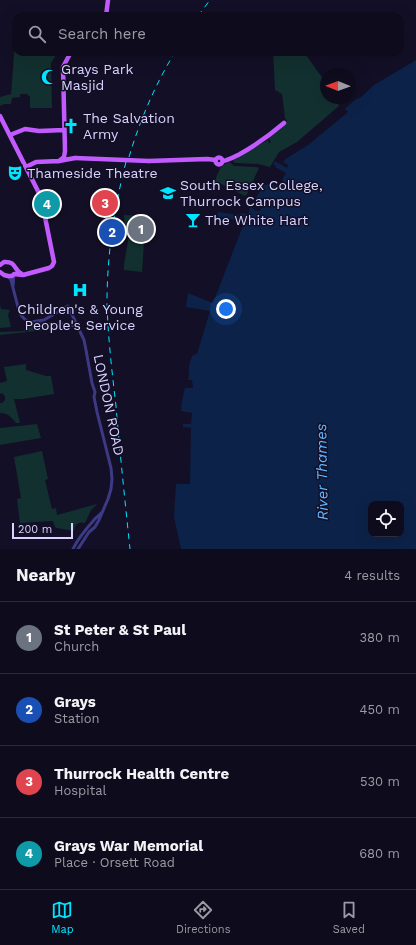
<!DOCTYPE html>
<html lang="en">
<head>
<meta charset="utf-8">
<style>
  body { margin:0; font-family:"Work Sans",sans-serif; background:#1c1929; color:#f1f3f6 }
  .controls { position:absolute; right:12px; bottom:12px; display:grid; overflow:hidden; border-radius:8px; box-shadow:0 4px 16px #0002 }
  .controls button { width:36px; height:36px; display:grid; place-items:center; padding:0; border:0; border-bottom:1px solid #2e2b3b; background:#0e0b1c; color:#f1f3f6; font:20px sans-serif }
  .compass { position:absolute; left:320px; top:68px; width:36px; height:36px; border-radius:50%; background:#0e0b1c; box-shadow:0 4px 16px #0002; rotate:271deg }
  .scale { position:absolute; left:12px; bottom:10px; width:61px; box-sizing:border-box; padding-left:4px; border:2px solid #d9d4ff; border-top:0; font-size:11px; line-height:14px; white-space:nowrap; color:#d9d4ff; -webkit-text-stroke:3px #130f26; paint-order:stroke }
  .you { position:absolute; left:226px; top:309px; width:14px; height:14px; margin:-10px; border:3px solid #fff; border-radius:50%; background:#1a73e8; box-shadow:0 0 0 6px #1a73e833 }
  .badge { display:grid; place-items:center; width:26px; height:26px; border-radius:50%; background:#00e5ff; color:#fff; font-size:13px; font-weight:700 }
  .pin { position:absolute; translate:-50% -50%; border:2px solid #fff; box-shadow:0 1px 4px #0006 }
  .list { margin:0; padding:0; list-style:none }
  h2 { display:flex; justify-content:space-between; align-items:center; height:52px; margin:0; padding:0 16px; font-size:17px }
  h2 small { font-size:13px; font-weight:400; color:#9b9ba3 }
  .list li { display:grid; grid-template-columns:26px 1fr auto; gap:12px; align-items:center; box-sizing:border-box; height:72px; padding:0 16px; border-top:1px solid #2e2b3b }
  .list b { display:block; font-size:15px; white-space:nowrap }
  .list p { margin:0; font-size:13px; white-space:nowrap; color:#9b9ba3 }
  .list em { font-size:13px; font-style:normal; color:#9b9ba3 }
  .icon { flex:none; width:22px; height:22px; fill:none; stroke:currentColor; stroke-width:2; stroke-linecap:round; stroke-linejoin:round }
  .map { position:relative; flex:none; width:416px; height:549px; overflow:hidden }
  .search { position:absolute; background:#0e0b1c; box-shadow:0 4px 16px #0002; left:12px; right:12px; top:12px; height:44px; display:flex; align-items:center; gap:10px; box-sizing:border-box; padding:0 14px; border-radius:12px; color:#9b9ba3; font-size:15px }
  .sheet { height:340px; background:#0e0b1c }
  nav { display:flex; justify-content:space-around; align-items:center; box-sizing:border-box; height:56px; border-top:1px solid #2e2b3b; background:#0e0b1c; font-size:11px; color:#9b9ba3 }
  nav a { display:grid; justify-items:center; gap:2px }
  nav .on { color:#00e5ff }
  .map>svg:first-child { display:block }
  .green { fill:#12302f }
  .water { fill:#0c2248; fill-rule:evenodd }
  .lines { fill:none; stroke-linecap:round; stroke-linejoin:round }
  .minor { stroke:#3d3a85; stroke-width:3 }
  .major { stroke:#c25bff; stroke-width:4.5 }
  .rail { stroke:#00e5ff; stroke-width:1; stroke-dasharray:6 5; stroke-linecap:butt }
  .major-bridge { stroke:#c25bff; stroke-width:4.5 }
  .labels { text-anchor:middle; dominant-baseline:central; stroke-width:3; stroke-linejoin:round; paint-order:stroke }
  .poi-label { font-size:14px; fill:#d9d4ff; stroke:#130f26; text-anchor:start }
  .street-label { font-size:14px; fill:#d9d4ff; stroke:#130f26 }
  .water-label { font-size:15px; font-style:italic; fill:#62b6ff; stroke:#130f26 }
</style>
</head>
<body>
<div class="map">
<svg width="416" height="549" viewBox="0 0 416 549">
  <rect width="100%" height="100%" fill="#130f26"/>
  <path class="green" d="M15,42H16V52H58L51,63L52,108H30V97L27,94H20V97L12,98L11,104H4L0,106V97L11,94Z
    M273,52H304L326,83V98H336L339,102L338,104L339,106L297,142L279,152L270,167L258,164L235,163L233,161L235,158L268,140L269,143H271L269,138L284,124L285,125L286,124L285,123L287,121L285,118L282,94L275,90Z
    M230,162L234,166L257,167L259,168L247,194L245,196L215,181C218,173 220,164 230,162Z
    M124,215L143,216L147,217L146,222L145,223L144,238L140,239V243H144L142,272L124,270V265L129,235L128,233L125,232Z
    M0,304L1,309L10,310L8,315L11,327L0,328Z
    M32,325L73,327L0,335V332L23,331L29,326Z
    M26,364V370L46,376H51L54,394L23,399H14L20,423H16C11,417 8,413 0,413V403H2L5,400V396L2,393L0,394V383L7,381L4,367Z
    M37,424L41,438L0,445V428Z
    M42,451L48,479L45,480L52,509L56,508L57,515L97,504L91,510L85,523C77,521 75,525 74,531L57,528L55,527L53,521L20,523L17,499L21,498L14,457Z"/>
  <path class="water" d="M416,60V549H181L174,517L176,484H190L191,428L183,427V424H191L192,413L181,411C181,403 183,396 185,388H193L192,380H188C190,375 188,373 189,367C189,363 191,359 193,355L197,354L210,311L186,307L188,293L213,303L244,223L239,221V220L217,217L218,212L240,215L241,213L248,214L250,207L257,211H259L262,207L254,202L255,199L264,185L269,184L275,186L283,181L282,180L286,173L275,167L276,165H273L275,161L287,168L288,165L283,162L287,158L308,145L325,131L336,122L348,112L345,109C349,105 354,99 360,98L374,85ZM371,504H401V534H371Z"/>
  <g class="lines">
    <path class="minor" d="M8,276L11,280L19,311C28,335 64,317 78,328
      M13,286L14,274
      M31,322L44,320L68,306L84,340L86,350L92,383L95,392L94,397L97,412L111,468L112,479L111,489L108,499L99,520L95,527L89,532L78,549
      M73,549C78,538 86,529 94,520C96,517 99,516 101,513"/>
    <path class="major" d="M106,16L108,0
      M0,116L41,197L54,262L52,266L49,268L23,275L14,274L12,276H8L4,275L0,272
      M10,135L25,129L39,131L64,130
      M215.5 161a3.5 3.5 0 1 1 7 0a3.5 3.5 0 1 1-7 0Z
      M59,161L64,157L65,151L63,67L71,52
      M149,161L207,159L216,160
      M223,161C229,160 234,157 240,154C256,145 270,135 284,123
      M26,167L36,162L59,161L75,158
      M0,265L4,262C17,261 13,270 22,274"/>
    <path class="rail" d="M198,16L210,0
      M129,157C140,120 155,85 175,52
      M126,162C114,208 107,255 107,303C108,338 112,372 116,406C120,454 125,501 130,549"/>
    <path class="major-bridge" d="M75,158L149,161"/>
  </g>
  <defs>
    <symbol id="mosque-bare" viewBox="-9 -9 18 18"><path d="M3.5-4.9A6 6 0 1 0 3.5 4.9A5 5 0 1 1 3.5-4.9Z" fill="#00e5ff" stroke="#130f26" stroke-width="2.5" paint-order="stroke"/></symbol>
    <symbol id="church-bare" viewBox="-9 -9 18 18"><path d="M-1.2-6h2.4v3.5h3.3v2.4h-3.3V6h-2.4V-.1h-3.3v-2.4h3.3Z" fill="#00e5ff" stroke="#130f26" stroke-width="2.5" paint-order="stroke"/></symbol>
    <symbol id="theatre-bare" viewBox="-9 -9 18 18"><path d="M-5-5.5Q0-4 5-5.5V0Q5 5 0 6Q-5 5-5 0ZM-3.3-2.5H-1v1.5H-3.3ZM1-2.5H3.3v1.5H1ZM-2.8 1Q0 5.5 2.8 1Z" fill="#00e5ff" stroke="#130f26" stroke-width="2.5" paint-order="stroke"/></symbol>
    <symbol id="university-bare" viewBox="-9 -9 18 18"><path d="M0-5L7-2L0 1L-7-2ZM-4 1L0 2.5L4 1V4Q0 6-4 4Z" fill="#00e5ff" stroke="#130f26" stroke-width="2.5" paint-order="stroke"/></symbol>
    <symbol id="bar-bare" viewBox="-9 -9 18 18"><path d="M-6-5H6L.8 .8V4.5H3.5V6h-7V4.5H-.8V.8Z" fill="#00e5ff" stroke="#130f26" stroke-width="2.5" paint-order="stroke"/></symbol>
    <symbol id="hospital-bare" viewBox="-9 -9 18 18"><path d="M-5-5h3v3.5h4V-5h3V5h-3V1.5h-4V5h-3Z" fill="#00e5ff" stroke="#130f26" stroke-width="2.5" paint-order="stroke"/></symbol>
  </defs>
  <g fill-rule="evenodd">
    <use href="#mosque-bare" x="38" y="66" width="22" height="22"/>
    <use href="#church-bare" x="60" y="115" width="22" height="22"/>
    <use href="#theatre-bare" x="4" y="162" width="22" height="22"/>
    <use href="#university-bare" x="157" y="182" width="22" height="22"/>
    <use href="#bar-bare" x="182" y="209" width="22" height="22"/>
    <use href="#hospital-bare" x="69" y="279" width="22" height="22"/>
  </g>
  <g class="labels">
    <g class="poi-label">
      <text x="61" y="69">Grays Park<tspan x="61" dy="16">Masjid</tspan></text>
      <text x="83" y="118">The Salvation<tspan x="83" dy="16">Army</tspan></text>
      <text x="27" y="173">Thameside Theatre</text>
      <text x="180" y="185">South Essex College,<tspan x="180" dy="16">Thurrock Campus</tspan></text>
      <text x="205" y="220">The White Hart</text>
      <text x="80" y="309" text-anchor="middle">Children's &amp; Young<tspan x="80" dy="16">People's Service</tspan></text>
    </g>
    <g class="street-label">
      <text transform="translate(109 405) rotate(78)">LONDON ROAD</text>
    </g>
    <g class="water-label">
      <text transform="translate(322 472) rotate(-91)">River Thames</text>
    </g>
  </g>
</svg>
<div class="controls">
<button><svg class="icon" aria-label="locate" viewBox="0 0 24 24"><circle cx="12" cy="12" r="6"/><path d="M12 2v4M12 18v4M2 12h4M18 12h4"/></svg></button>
</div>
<svg class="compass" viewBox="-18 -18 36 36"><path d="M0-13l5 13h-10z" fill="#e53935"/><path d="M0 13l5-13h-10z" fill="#9b9ba3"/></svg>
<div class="scale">200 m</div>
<div class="you"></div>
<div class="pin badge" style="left:141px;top:229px;background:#6b7280">1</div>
<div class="pin badge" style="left:112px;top:232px;background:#1a4fb4">2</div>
<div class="pin badge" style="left:105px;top:203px;background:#e0444e">3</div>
<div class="pin badge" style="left:47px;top:204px;background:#0f9aa8">4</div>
<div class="search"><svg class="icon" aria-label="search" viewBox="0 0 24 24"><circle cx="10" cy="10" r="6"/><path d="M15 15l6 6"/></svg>Search here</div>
</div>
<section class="sheet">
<h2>Nearby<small>4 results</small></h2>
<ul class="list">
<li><span class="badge" style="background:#6b7280">1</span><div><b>St Peter &amp; St Paul</b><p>Church</p></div><em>380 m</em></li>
<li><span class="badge" style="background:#1a4fb4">2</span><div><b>Grays</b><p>Station</p></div><em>450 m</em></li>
<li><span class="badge" style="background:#e0444e">3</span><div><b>Thurrock Health Centre</b><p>Hospital</p></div><em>530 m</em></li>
<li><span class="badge" style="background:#0f9aa8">4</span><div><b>Grays War Memorial</b><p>Place · Orsett Road</p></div><em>680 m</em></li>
</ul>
</section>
<nav>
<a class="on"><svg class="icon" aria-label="map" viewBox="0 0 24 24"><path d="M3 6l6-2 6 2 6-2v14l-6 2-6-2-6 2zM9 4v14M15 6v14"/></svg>Map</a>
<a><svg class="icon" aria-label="directions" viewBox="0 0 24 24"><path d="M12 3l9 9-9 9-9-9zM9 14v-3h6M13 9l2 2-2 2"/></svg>Directions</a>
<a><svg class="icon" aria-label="saved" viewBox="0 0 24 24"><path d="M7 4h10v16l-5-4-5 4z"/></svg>Saved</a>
</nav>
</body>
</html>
